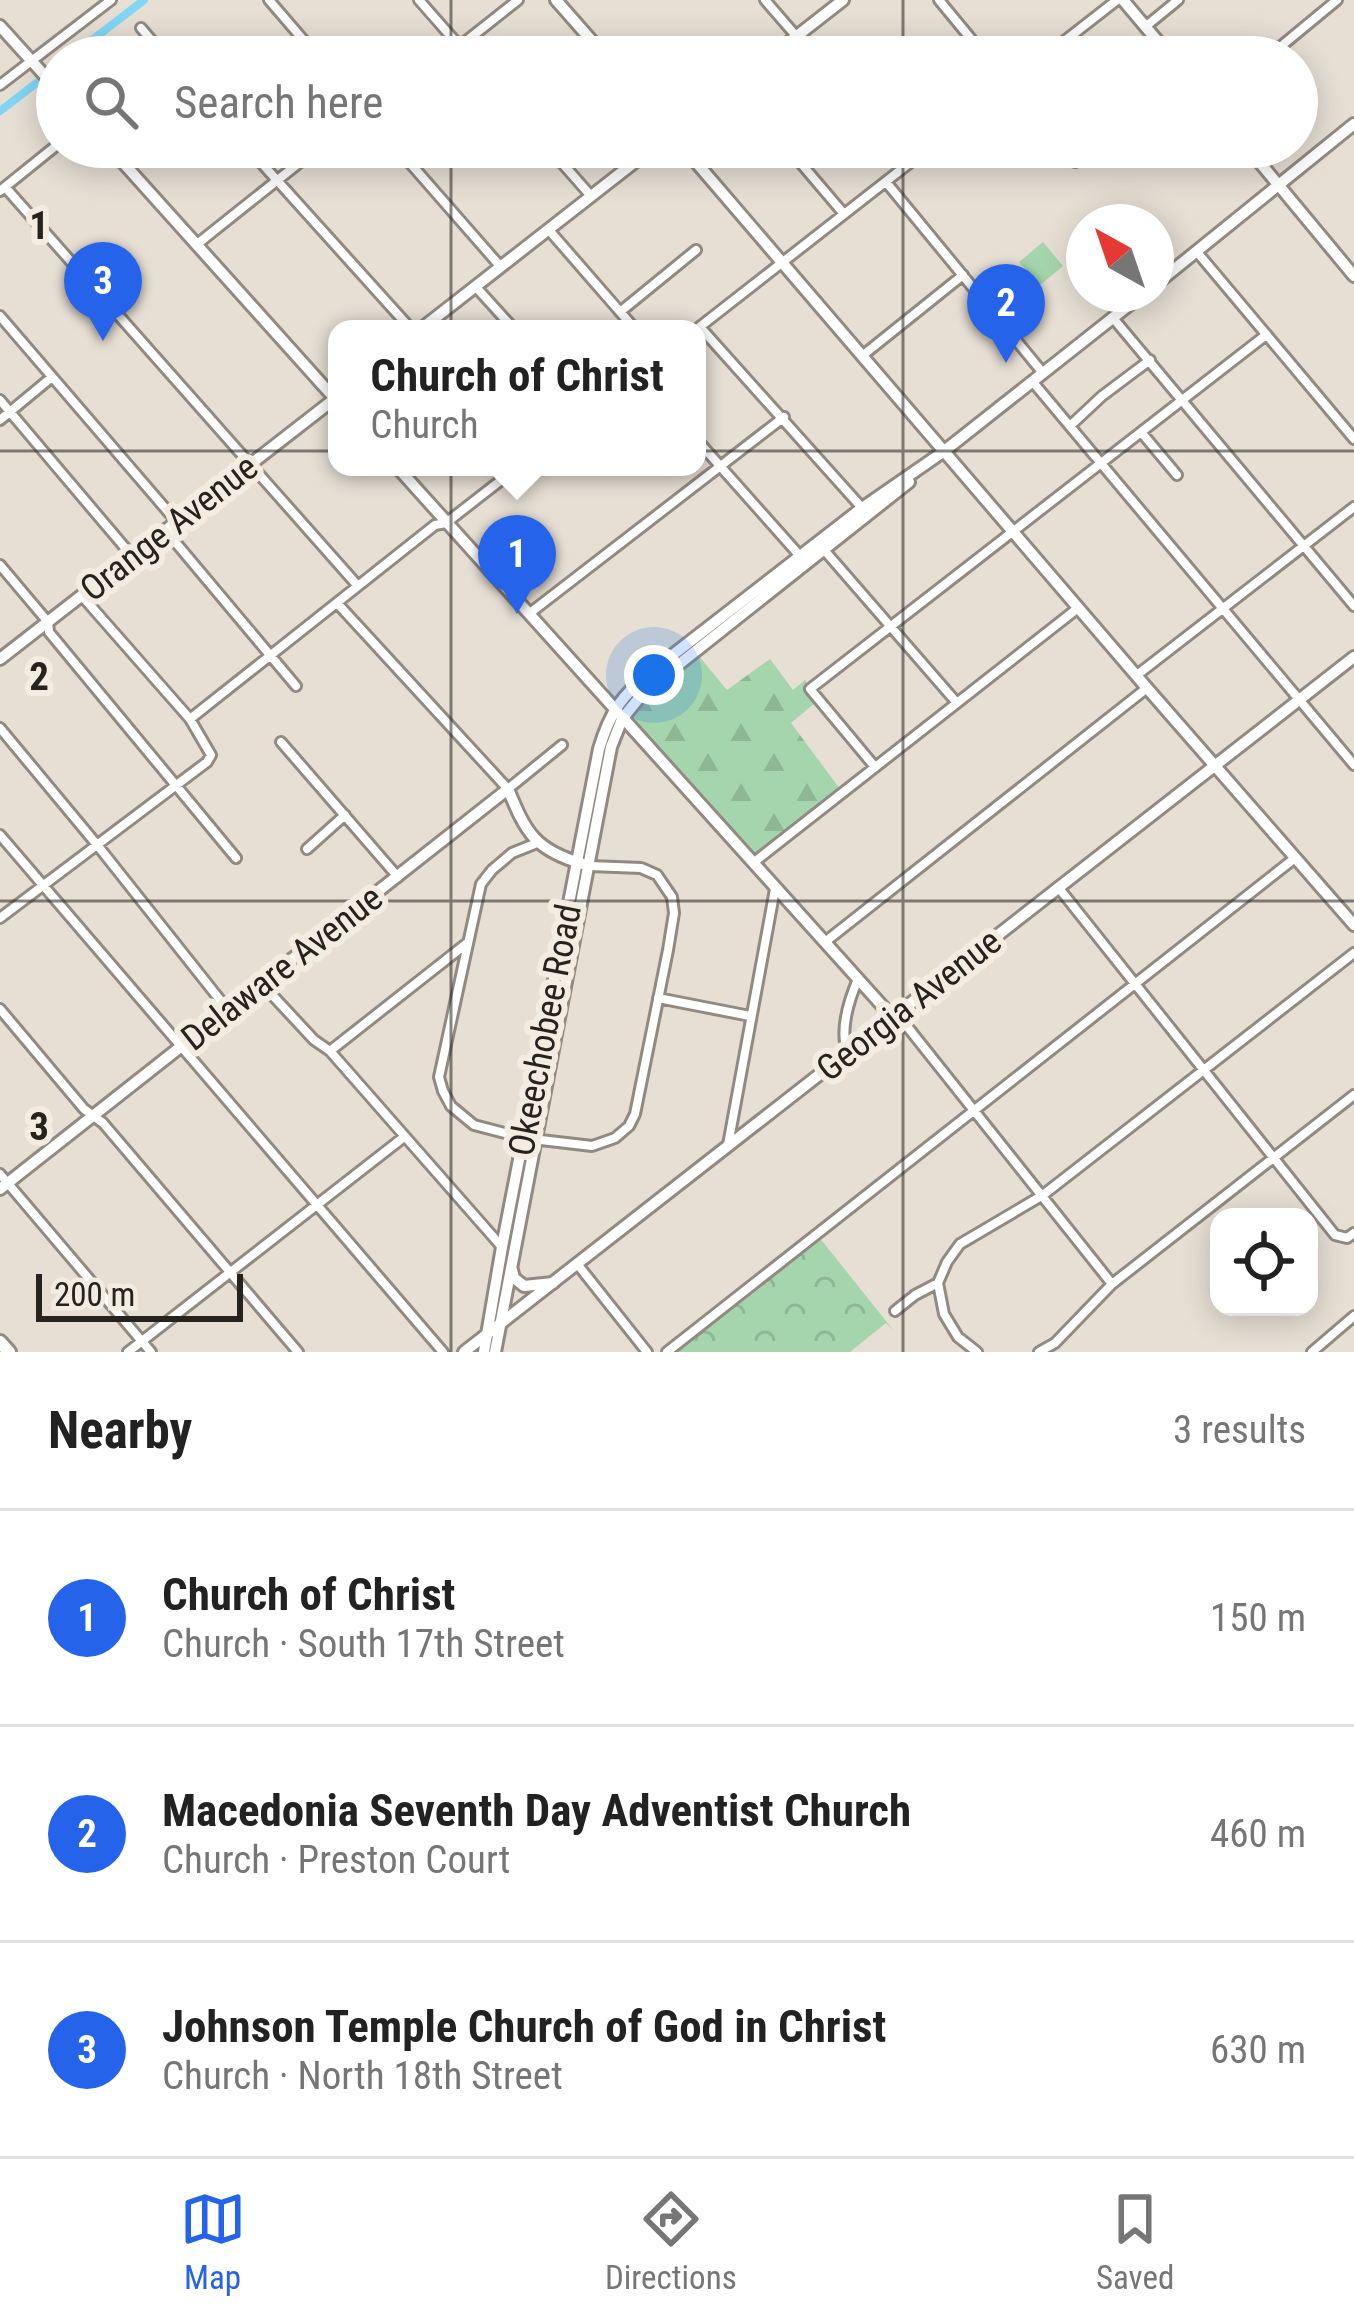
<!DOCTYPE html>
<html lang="en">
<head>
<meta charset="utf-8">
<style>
  body { margin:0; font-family:"Roboto Condensed",sans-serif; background:#f2f2f2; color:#222 }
  .controls { position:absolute; right:36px; bottom:36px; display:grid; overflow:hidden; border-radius:24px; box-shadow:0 6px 30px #0003 }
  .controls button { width:108px; height:108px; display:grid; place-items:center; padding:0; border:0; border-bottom:3px solid #e0e0e0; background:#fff; color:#222; font:60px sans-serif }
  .compass { position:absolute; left:1066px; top:204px; width:108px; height:108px; border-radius:50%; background:#fff; box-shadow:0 6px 30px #0003; rotate:320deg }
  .scale { position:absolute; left:36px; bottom:30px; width:207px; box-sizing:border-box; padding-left:12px; border:6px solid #26231f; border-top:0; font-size:33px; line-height:42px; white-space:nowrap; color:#26231f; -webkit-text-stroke:9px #f4ece1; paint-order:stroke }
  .you { position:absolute; left:654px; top:675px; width:42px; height:42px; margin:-30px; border:9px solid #fff; border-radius:50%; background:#1a73e8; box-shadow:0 0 0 18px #1a73e833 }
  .badge { display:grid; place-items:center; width:78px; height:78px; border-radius:50%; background:#2563eb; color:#fff; font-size:39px; font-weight:700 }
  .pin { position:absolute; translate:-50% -99px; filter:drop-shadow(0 3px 6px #0008) }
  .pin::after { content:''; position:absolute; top:63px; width:42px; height:36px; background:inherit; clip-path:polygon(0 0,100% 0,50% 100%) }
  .popup { position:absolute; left:328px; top:320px; width:378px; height:156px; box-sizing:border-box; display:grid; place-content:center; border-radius:24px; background:#fff; filter:drop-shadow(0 3px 9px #0005); font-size:39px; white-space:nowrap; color:#767676 }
  .popup b { font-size:45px; color:#222 }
  .popup::after { content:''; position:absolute; left:50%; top:100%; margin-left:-24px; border:24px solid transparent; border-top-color:#fff }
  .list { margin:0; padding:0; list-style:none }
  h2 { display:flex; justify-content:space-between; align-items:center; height:156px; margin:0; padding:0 48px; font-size:51px }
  h2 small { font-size:39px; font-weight:400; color:#767676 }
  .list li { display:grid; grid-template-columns:78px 1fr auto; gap:36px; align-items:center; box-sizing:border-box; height:216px; padding:0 48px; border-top:3px solid #e0e0e0 }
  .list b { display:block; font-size:45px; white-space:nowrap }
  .list p { margin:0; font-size:39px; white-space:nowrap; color:#767676 }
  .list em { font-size:39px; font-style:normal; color:#767676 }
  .icon { flex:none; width:66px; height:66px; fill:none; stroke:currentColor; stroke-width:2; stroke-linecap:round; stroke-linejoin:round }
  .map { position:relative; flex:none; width:1354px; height:1352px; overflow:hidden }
  .search { position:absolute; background:#fff; box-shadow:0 6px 30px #0003; left:36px; right:36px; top:36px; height:132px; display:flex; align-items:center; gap:30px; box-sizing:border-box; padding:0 42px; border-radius:66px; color:#767676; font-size:45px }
  .sheet { height:804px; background:#fff }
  nav { display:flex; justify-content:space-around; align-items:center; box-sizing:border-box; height:168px; border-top:3px solid #e0e0e0; background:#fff; font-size:33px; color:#767676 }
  nav a { display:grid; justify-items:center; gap:6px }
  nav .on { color:#2563eb }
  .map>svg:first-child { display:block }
  .forest { fill:url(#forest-firs) }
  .park { fill:url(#park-crowns) }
  .garden { fill:#a5d5ad }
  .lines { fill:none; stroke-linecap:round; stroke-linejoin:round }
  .canal { stroke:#80d6f4; stroke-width:8 }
  .minor-casing { stroke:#928a80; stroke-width:14 }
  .tertiary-casing { stroke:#928a80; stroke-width:16 }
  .secondary-casing { stroke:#928a80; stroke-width:16 }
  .primary-casing { stroke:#928a80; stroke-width:18 }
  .minor { stroke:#fff; stroke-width:8 }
  .tertiary { stroke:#fff; stroke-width:10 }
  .secondary { stroke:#fff; stroke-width:10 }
  .primary { stroke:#fff; stroke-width:12 }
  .grid { fill:none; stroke:#26231f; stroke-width:3; stroke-opacity:0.55 }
  .labels { text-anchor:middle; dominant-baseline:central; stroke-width:12; stroke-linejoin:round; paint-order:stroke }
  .street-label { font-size:36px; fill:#26231f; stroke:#f4ece1 }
  .grid-label { font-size:39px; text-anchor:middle; font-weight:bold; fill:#26231f; stroke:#f4ece1; stroke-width:12; stroke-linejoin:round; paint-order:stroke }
</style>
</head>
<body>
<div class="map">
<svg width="1354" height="1352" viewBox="0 0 1354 1352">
  <defs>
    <pattern id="forest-firs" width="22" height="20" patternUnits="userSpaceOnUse" patternTransform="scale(3)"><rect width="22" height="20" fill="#a5d5ad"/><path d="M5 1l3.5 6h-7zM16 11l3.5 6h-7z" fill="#8eb794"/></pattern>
    <pattern id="park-crowns" width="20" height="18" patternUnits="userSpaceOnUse" patternTransform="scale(3)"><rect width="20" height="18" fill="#a5d5ad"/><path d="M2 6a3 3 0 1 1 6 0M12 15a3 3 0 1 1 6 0" fill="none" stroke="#8eb794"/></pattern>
  </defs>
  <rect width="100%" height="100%" fill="#e7dfd4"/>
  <path class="forest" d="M698,655L727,690L770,659L793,690L805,680L809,685L806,689L816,702L791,723L840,789L753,858L628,716L647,695Z"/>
  <path class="park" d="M819,1237L894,1331L886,1323L850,1352H674Z"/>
  <path class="garden" d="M1043,242L1063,266L1039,286L1019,262Z"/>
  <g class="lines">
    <path class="canal" d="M70,57L144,0
      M0,111L57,67"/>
    <defs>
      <path id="minor" d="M269,0L318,57
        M419,0L469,57
        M765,0L797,37
        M939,0L986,57
        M1145,27L1178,0
        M141,28L166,57
        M446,57L518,0
        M1044,57L1117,0
        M1268,57L1337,0
        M0,85L111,0
        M247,147L411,329
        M396,147L500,266
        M548,147L591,196
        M787,147L844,214
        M1062,147L1075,162L1093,147
        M886,182L1043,373
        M5,187L358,586
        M0,191L57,145
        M548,229L635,329
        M196,245L319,147
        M1197,252L1354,439
        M475,286L514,329
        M620,312L696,250
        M0,316L176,521
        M1113,318L1354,606
        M700,327L863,509
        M697,329L930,147
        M862,356L963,275
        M1032,381L1354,765
        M0,400L132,556
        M0,420L52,377
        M1070,426L1102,396L1150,360
        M1141,432L1177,475
        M697,440L800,556
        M166,531L296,686
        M825,551L957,703
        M0,565L48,622L49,632L236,858
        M337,603L508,789L562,745
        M530,613L784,417
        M1137,675L1354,507
        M190,719L435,525L446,523L518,467
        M0,728L98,846L228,1010
        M281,742L398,877
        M875,767L810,689L1266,335
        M0,835L443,1352
        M537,843L512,853L492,870L481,884L439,1077L443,1091L451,1106L474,1125L524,1138L592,1146L615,1138L629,1126L635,1114L668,950L674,913L672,897L657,875L641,868L590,866
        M307,849L345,815
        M753,863L1078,608
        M1058,887L1335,1235L1347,1238L1354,1233
        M0,918L207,762L211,755L190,719L82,596
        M825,942L1147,688
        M262,984L314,1040L330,1051L502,1247
        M658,998L750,1016
        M0,1009L84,1109L103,1123L298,1352
        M898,1015L1112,1284
        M330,1051L466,944
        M847,1052C840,1030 849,1000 858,979
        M728,1145L775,889
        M0,1174L151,1352
        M578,1265L647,1352
        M895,1311L915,1295L938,1283
        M128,1352L404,1137
        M667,1352L1295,858
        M977,1352L958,1337L944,1314L938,1283L947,1262L960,1244L1043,1195L1354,953
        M1039,1352L1055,1343L1112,1284L1354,1095
        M1312,1352L1354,1316"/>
      <path id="tertiary" d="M556,0L606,57
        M1123,0L1171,57
        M0,26L57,89
        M109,147L337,401
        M683,147L1147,688L1354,925
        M1247,147L1354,276
        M397,467L886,1010L898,1015
        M0,1189L508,789C526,833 535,850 583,864
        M464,1352L1354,657"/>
      <path id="secondary" d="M770,57L843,0
        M1156,284L1354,124
        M421,329L654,147
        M0,659L337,397
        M512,1270L514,1278L524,1286L553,1283
        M484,1352L502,1247L599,749C610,712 622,695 652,671L862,508L943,452L1143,294
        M495,1352L611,747L622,719L644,692L909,482"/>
      <path id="primary" d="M0,1342L9,1352"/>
    </defs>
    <use href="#minor" class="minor-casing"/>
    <use href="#tertiary" class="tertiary-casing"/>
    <use href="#secondary" class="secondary-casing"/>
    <use href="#primary" class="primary-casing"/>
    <use href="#minor" class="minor"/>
    <use href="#tertiary" class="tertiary"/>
    <use href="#secondary" class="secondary"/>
    <use href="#primary" class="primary"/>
  </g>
  <path class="grid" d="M451,0V57M903,0V57M451,147V1352M903,147V1352M0,451H1354M0,901H1354"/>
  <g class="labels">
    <g class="street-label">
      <text transform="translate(169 528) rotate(-38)">Orange Avenue</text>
      <text transform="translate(282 968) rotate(-38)">Delaware Avenue</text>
      <text transform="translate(909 1005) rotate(-38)">Georgia Avenue</text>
      <text transform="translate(545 1030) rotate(-79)">Okeechobee Road</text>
    </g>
  </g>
  <g class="grid-label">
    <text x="39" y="239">1</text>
    <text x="39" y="690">2</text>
    <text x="39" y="1140">3</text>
  </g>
</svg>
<div class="controls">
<button><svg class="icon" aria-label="locate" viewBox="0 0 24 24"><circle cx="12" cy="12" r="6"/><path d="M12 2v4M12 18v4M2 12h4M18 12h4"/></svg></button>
</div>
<svg class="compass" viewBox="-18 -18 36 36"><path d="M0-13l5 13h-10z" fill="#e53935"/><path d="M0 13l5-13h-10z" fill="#767676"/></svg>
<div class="scale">200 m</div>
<div class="you"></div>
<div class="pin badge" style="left:517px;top:614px">1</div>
<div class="popup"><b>Church of Christ</b>Church</div>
<div class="pin badge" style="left:1006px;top:363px">2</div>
<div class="pin badge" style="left:103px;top:341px">3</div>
<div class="search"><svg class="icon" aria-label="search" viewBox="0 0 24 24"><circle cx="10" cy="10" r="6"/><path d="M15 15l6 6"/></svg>Search here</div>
</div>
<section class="sheet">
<h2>Nearby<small>3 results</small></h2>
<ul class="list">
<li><span class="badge">1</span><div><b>Church of Christ</b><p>Church · South 17th Street</p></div><em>150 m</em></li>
<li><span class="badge">2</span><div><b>Macedonia Seventh Day Adventist Church</b><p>Church · Preston Court</p></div><em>460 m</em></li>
<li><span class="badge">3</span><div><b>Johnson Temple Church of God in Christ</b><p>Church · North 18th Street</p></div><em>630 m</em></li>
</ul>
</section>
<nav>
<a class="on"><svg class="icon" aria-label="map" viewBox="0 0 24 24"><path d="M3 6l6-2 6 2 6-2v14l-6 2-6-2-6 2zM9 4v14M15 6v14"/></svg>Map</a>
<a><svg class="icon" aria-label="directions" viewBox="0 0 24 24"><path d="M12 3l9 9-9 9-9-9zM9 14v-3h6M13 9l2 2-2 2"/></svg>Directions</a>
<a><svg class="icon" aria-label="saved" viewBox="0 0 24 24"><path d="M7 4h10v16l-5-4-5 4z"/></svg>Saved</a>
</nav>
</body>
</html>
